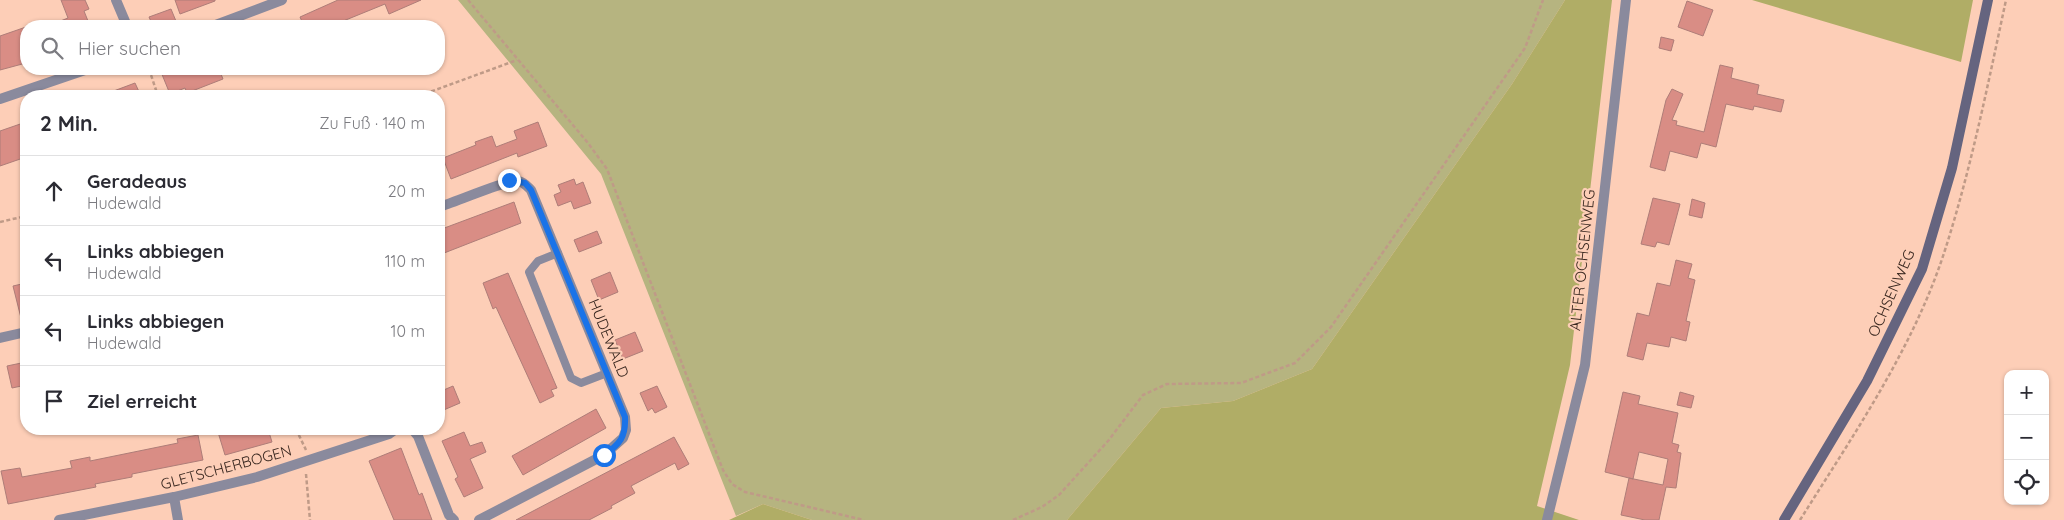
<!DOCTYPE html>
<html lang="de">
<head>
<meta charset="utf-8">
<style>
  body { margin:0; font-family:Quicksand,sans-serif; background:#f7f7f7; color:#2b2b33 }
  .controls { position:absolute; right:15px; bottom:15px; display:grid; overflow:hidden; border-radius:10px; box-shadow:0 1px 4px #0004 }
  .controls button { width:45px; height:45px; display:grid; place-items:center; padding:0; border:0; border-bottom:1px solid #e1e1e2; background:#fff; color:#2b2b33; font:25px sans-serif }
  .stop { position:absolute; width:15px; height:15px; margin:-11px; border:4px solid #1a73e8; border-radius:50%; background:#fff }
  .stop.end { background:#1a73e8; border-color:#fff; box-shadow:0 1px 5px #0008 }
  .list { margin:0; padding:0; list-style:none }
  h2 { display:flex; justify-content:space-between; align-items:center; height:65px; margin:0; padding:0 20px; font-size:21px }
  h2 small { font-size:16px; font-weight:400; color:#7c7c81 }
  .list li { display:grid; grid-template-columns:32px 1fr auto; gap:15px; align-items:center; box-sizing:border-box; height:70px; padding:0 20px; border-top:1px solid #e1e1e2 }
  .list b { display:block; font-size:19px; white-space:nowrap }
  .list p { margin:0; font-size:16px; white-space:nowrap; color:#7c7c81 }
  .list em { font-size:16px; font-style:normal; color:#7c7c81 }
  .icon { flex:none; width:28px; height:28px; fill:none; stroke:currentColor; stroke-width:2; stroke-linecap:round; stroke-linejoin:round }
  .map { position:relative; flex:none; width:2064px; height:520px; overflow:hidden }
  .search { position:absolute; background:#fff; box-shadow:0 1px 4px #0004; left:20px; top:20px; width:425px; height:55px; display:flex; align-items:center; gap:12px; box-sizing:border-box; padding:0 18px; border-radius:20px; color:#7c7c81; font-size:19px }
  .panel { position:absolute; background:#fff; box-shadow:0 1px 4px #0004; left:20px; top:90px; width:425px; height:345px; border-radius:20px }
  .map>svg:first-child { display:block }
  .green { fill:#b6b480 }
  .forest { fill:#b0ad66 }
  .building { fill:#d98d85; stroke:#ae7d78 }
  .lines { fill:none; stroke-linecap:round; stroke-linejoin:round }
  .path { stroke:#bf9a87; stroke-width:2.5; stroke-dasharray:4 2.5; stroke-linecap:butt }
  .lane { stroke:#8a8a9d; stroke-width:8 }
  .street { stroke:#8a8a9d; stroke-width:10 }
  .secondary { stroke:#65647f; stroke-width:10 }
  .route { stroke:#1a73e8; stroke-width:6 }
  .labels { text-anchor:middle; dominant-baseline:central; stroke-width:4.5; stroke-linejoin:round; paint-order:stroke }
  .street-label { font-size:15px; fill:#3a2820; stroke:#fdceb7 }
</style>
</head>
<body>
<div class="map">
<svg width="2064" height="520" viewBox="0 0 2064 520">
  <rect width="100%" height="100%" fill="#fdceb7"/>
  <path class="green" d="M458,0H1565L1512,84L1312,369L1233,401L1161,408L1067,520H812L763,504L736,516L601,174Z"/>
  <path class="forest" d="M1565,0H1612L1570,365L1537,506L1579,520H1067L1161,408L1233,401L1312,369L1512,84Z
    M1752,0H1973L1961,62Z
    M763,504L812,520H729Z"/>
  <path class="building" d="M61,0H85L89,9L84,11L90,26H48L68,18Z
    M175,0H215V1L180,14Z
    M338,0H421L389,14L385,4L331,26H304L300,17Z
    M1687,1L1713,10L1703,36L1678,27Z
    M171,9L178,26H153L149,17Z
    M26,27V63L0,70V36Z
    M1661,37L1674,40L1671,51L1659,48Z
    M1720,65L1733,68L1731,78L1759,85L1757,94L1784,100L1781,112L1754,106L1753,110L1726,104L1716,147L1701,143L1697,158L1670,151L1665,171L1650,167L1666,100L1672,89L1683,94L1672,120L1677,121L1676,125L1704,132Z
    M169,69H219L223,79L187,93L185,88L170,94L161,72Z
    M135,83L141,96H103V95Z
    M26,122V157L0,166V131Z
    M538,122L547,146L518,157L517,153L451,179L443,158L476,145L475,142L492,136L496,147L517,139L514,131Z
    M574,179L576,185L583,182L591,203L574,209L571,201L558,206L554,195L561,192L558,185Z
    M1653,198L1680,204L1669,245L1657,242L1655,247L1641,244Z
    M1692,199L1705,203L1702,218L1689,215Z
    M514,202L521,223L439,255V230Z
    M597,231L602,243L579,252L574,240Z
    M1676,260L1692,264L1688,278L1695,280L1686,321L1690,322L1686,341L1671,337L1669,347L1647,343L1643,360L1627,356L1637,313L1649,316L1657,283L1670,286Z
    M610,272L618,292L599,300L591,280Z
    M508,273L557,388L551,390L554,396L540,403L496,307L493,309L483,283Z
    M26,283V322H22L13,286Z
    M635,332L643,351L623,359L615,340Z
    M26,362V385L12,388L7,366Z
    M453,386L460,403L439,412V392Z
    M657,386L667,407L655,413L652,408L648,411L640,393Z
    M1623,392L1640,396L1638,404L1678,413L1672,443L1679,445L1677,452L1681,453L1676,488L1666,487L1659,520H1645L1621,515L1629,478L1663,485L1668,459L1639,452L1633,479L1605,472Z
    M1680,392L1694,396L1691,408L1677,405Z
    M596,409L606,428L523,475L512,456Z
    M217,429H268L272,442L225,455Z
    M464,432L470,446L482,442L486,452L470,459L483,488L464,497L455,479L458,477L442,441Z
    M198,435L203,460L132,474V477L95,484L96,487L8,504L1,471L20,468L22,477L72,468L70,461L90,457V461L178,443L177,439Z
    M674,437L689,464L678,470L675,463L631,486L635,493L611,506L612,508L589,520H516Z
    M401,448L419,495L422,493L432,520H394L377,480L369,461Z"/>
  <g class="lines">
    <path class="path" d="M468,0L588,143L607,169L723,470L732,484L745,492L864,520
      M149,69L158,96
      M419,96L517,60
      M0,222L26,216
      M296,429L306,450
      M306,474L310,520
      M1013,520L1042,507L1059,495L1108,441L1143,395L1167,384L1241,383L1295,363L1331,327L1525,48L1543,0
      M1800,520C1854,434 1914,347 1945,250C1971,169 1988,84 2006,0"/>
    <path class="lane" d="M558,253L538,261L529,272L571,378L581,383L607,373"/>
    <path class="street" d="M116,0L127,26
      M213,26L282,0
      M0,99L88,69
      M439,207C453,203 509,179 518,181C524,182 527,186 531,190L625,417L626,430L623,438L604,455L479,520
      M0,338L26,332
      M412,429L418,436L449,515L454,520
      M174,497L178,520
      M59,520L174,497L257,477L389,434L396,429
      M1547,520L1585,365L1626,0"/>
    <path class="secondary" d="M1784,520L1867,381L1922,269L1952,168L1988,0"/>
  </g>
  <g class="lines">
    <path class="route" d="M509,180L525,183L531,190L625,417C626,437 620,444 604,455"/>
  </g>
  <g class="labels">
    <g class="street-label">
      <text transform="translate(1582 260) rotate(-84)">ALTER OCHSENWEG</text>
      <text transform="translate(1891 293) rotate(-66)">OCHSENWEG</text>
      <text transform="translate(609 338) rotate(68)">HUDEWALD</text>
      <text transform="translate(226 467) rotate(-15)">GLETSCHERBOGEN</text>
    </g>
  </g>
</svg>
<div class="controls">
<button>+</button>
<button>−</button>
<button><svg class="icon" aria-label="locate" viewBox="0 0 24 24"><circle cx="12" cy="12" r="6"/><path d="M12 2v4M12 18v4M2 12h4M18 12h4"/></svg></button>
</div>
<div class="stop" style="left:604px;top:455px"></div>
<div class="stop end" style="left:509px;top:180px"></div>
<div class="search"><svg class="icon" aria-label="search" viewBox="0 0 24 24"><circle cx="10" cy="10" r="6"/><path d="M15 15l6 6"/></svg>Hier suchen</div>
<section class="panel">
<h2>2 Min.<small>Zu Fuß · 140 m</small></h2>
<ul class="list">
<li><svg class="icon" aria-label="ahead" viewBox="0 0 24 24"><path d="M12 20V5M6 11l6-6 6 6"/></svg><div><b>Geradeaus</b><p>Hudewald</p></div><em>20 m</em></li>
<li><svg class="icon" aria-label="left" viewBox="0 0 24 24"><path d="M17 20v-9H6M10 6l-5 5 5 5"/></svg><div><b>Links abbiegen</b><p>Hudewald</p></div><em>110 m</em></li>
<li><svg class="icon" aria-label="left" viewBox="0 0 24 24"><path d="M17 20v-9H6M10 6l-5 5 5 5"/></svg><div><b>Links abbiegen</b><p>Hudewald</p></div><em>10 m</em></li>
<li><svg class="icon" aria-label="arrive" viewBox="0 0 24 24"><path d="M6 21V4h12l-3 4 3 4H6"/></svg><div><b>Ziel erreicht</b></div></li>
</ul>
</section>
</div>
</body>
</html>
